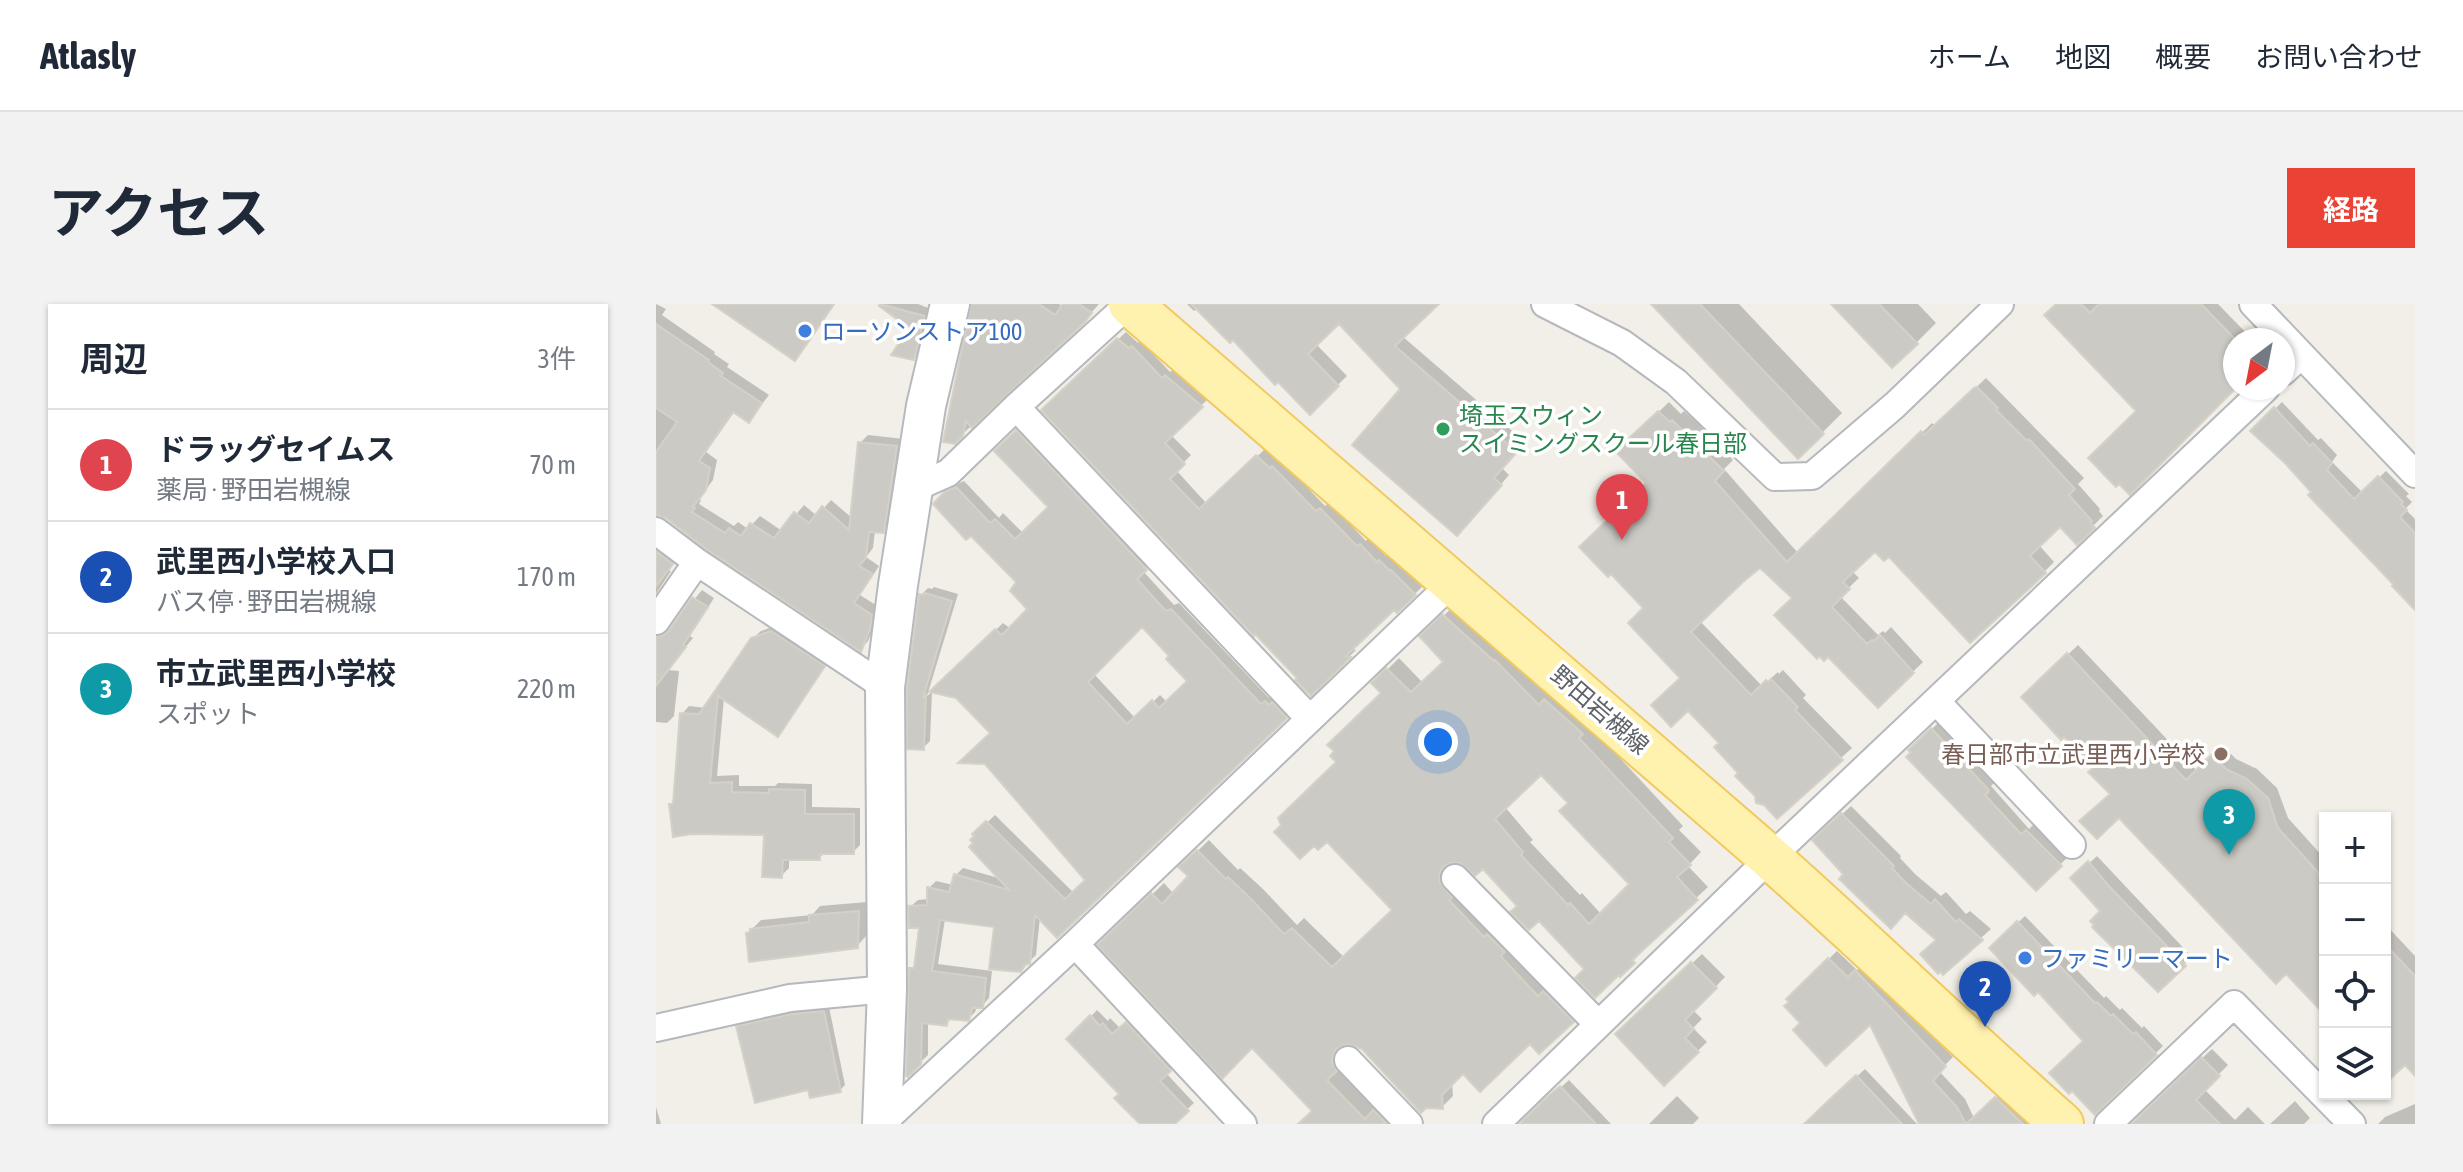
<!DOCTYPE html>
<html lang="ja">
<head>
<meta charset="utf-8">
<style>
  body { margin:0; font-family:"Asap Condensed","Noto Sans JP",sans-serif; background:#f2f2f3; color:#1f2937 }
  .controls { position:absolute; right:24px; bottom:24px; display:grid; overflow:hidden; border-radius:0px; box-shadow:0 2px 6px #0004 }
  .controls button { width:72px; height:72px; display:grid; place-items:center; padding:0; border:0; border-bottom:2px solid #e0e1e3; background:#fff; color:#1f2937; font:40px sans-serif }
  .compass { position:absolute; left:1567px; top:24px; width:72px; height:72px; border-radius:50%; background:#fff; box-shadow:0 2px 6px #0004; rotate:212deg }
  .you { position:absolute; left:782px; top:438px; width:28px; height:28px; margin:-20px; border:6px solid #fff; border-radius:50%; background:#1a73e8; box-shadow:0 0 0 12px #1a73e833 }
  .badge { display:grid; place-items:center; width:52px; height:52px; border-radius:50%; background:#ea4335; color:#fff; font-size:26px; font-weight:700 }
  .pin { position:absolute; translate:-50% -66px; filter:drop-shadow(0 2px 4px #0008) }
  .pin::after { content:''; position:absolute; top:42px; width:28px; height:24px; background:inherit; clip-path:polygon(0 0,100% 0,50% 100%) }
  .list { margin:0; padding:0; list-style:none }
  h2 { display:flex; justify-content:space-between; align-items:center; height:104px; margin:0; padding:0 32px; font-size:34px }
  h2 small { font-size:26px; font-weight:400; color:#747a83 }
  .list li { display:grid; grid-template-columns:52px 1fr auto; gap:24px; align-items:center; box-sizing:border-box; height:112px; padding:0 32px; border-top:2px solid #e0e1e3 }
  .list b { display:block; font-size:30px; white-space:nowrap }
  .list p { margin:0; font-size:26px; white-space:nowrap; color:#747a83 }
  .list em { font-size:26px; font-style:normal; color:#747a83 }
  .icon { flex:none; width:44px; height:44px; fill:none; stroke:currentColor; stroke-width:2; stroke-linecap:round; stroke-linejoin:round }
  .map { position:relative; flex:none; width:1759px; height:820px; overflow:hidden; border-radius:0px }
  header { display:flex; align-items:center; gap:48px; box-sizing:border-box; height:112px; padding:0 40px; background:#fff; border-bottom:2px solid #e0e1e3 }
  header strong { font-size:38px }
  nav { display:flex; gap:44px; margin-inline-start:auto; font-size:28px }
  .intro { display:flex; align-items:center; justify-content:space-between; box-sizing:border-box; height:192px; padding:0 48px }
  h1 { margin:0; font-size:56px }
  .button { padding:20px 36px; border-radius:0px; background:#ea4335; color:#fff; font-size:28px; font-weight:700 }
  main { display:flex; gap:48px; padding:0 48px }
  aside { flex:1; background:#fff; border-radius:0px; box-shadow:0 2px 6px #0004 }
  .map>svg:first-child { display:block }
  .shadow { fill:#0003; fill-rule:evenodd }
  .building { fill:#cccac5; stroke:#d6d1c6; stroke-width:2; fill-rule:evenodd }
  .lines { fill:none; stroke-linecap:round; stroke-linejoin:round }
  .street-casing { stroke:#b5b8bc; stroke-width:30 }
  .secondary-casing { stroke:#b6babf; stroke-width:42 }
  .primary-casing { stroke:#f2c960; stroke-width:46 }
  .street { stroke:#fff; stroke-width:26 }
  .secondary { stroke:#fff; stroke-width:38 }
  .primary { stroke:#fff2af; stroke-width:42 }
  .shop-dot { fill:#3f7fe0; stroke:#fff; stroke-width:3 }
  .leisure-dot { fill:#2e9e5b; stroke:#fff; stroke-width:3 }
  .education-dot { fill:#8d6e63; stroke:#fff; stroke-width:3 }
  .labels { text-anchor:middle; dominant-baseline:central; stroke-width:7; stroke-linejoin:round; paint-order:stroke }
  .shop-label { font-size:24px; fill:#366cbe; stroke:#fff; text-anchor:start }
  .leisure-label { font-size:24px; fill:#27864d; stroke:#fff; text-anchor:start }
  .street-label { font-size:24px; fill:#5f6368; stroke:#fff }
  .education-label { font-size:24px; fill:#785e54; stroke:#fff; text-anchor:end }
</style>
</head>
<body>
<header>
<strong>Atlasly</strong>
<nav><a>ホーム</a><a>地図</a><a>概要</a><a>お問い合わせ</a></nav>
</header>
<div class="intro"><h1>アクセス</h1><a class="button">経路</a></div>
<main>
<aside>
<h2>周辺<small>3件</small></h2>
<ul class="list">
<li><span class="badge" style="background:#e0444e">1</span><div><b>ドラッグセイムス</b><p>薬局 · 野田岩槻線</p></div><em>70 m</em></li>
<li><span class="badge" style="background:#1a4fb4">2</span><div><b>武里西小学校入口</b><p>バス停 · 野田岩槻線</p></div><em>170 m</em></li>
<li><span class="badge" style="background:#0f9aa8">3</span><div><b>市立武里西小学校</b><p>スポット</p></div><em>220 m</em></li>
</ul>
</aside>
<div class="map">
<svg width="1759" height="820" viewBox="0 0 1759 820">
  <rect width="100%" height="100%" fill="#f1efe8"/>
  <path class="shadow" d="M0,0L10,5L6,11L59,48L58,50L73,60L71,63L113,91L93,117L79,107L50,148L61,156L57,176L43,195L45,196L43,200L78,222L82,218L92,225L104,212L126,227L148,201L161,212L175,196L196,214L204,139L212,131L248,135L235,219L227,227L219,226L217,244L210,253L223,262L204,291L223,303L221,315L212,337L205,345L11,212L0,209Z
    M67,0H179L149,44L139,54Z
    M227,0H262L275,5L265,47L257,54L256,23L226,2Z
    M317,0H403L408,3L410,0H443L428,17L298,138Z
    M531,0H780L746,32L869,138L846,164L853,171L810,221L747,85L683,18L660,40L691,72L654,108L577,34L542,4L538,7Z
    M998,0H1083L1186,109L1166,129Z
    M1178,0H1262L1280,19L1260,39Z
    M1403,0H1562L1597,36H1579V83L1483,107Z
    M470,28L482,39L484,36L514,68L518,65L552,95L515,131L535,151L520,166L551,200L609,145L622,158L625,156L669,202L673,198L710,237L712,234L730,252L732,250L743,261L744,260L766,283L741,307L738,303L695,345L700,346L655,389L644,374L387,106Z
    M1330,74L1428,174L1422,180L1444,205L1443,207L1447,212L1421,238L1404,220L1383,241L1398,258L1388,268L1233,250L1219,245L1196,267L1203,274L1184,292L1222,331L1227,327L1229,329L1235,323L1267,358L1222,402L1138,294L1104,261L1044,317L1106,382L1122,368L1123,370L1127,366L1150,391L1147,394L1196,444L1121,512L1100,491L1065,439L1027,374L990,304L992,179L962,147L1013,98L1025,110L1028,107L1041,118L1077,156L1068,165L1142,249L1276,119L1280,122Z
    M1626,98L1662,136L1665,134L1681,151L1676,158L1707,189L1730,167L1753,190L1750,192L1756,198L1749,205L1759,215V303L1658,188L1597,127Z
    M368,120L497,257L487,267L518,301L523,299L613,394L617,391L637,406L402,632L384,613L380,651L364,666L341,621L289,615L282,660L336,667L333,694L326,702H321L319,708L312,715L297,713L290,720L272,718V751L252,770L255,665L260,660L265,623L254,603L262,596L273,595V584L280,577L297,581L300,571L307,564L346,575L320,539L319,530L339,511L418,589L431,576L337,429L301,392L277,387L347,319L355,325L374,305L363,277L280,198L297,182L308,177L343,214L347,209L368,230L394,203L341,147ZM486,320L516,352L533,377L511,398L504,391L480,415L438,370Z
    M0,234L23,251L12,266L15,267L0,290Z
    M278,283L302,290L271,392L276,388L274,437L267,444L265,291L272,284L276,285Z
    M46,286L58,294L34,332L37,334L14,362L0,351V323L8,326L15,324Z
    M799,301L852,346L895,391L900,385L1027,522L1023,526L1045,548L1032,562L1052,583L986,644L988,646L964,670L931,665L883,614L863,602L827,562L803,556L794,557V565L927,706L883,747L874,737L807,767L796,778L797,792L786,803L707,743L689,738L687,747L691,755L681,764L718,802L751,820H646L659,807L596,742L444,641L508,579L518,590L534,572L525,563L553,536L582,566L584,564L607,585L641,621L648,614L688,653L739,606L682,458L727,389L718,379L743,354L767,379L789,357L766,332ZM885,468L914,499L976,580L945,610L926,589L924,591L874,538L877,536L849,503Z
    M124,320L175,354L129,423L68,394L61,472L83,471V482H119L122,479L156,480V503L204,504V541L197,548H170L163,554H133V564L125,572L110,529L15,501L19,497L26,410L33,402L50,404L96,335L105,327Z
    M1422,341L1541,467L1567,442L1580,455L1601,465L1621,484L1632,514L1669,555V708L1456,490L1439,463L1368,393Z
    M0,365L23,367L18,412L11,419L0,418Z
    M1283,418L1339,478L1335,482L1373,525L1378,520L1412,553L1380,584L1255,446Z
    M1195,502L1245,552L1244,554L1259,570L1285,592L1290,588L1310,610L1314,607L1335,625L1287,668L1283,635L1249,607L1190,570L1159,536Z
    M1441,552L1536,653L1502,685L1447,607L1417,574Z
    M211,598L210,632L201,642L92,629L105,616L156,611L164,602Z
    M1369,612L1448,694L1450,692L1464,706L1466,704L1486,724L1488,722L1507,742L1439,808L1430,737L1382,685L1335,644Z
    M1729,620L1759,652V769L1749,758L1729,777Z
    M1181,647L1201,666L1208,660L1297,753L1283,767L1309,795L1318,814L1348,786L1381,820H1265L1214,718L1147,719L1132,695Z
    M1046,650L1069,673L1037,706L1046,715L1037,724L1051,738L1008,779L962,730Z
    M173,703L189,781L184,786L154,783L82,723L88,718L143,705Z
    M441,706L452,717L454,714L464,724L478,713L521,759L510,769L538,799L516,820H486L466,789L413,735Z
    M1556,745L1572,761L1548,785L1579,816L1592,803L1609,820H1476Z
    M1209,765L1261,820H1151Z
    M913,776L955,820H881V805Z
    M1021,792L1043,814L1037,820H993Z
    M1639,797L1654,814L1648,820H1614Z
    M1759,800V820H1722L1729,813Z
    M0,803L5,820H0Z"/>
  <path class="building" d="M56,0H178L139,57Z
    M224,0L269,12L258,56L235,51L253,24L223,2Z
    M315,0H383L399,11L407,0H423L436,9L429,18L316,124L310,117L307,132L299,140L287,138Z
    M535,0H783L739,42L861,148L838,174L846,181L801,232L696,141L744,85L683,20L652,50L683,82L654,111L622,78L619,81L577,36L574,39Z
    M995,0H1044L1168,130L1142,155Z
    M1175,0H1223L1262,40L1236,64Z
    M1400,0H1425L1434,9L1443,0H1545L1579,35V85L1474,191L1463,180L1460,183L1432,154L1480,107L1388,11Z
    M0,20L53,56L52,58L67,69L65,72L106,99L93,119L77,108L43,157L54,164L50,186L37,203L39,204L36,208L69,229L73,224L85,232L94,219L118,234L138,208L153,219L166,202L193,226L202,138L241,142L228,229L213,228L210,254L203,262L217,270L198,299L216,311L214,325L205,348L50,245L10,214L0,211V148L21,118L0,104Z
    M461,34L473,44L476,42L506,74L509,71L547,103L509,139L529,160L514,175L543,205L600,151L614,164L616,162L660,207L664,204L701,242L704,240L721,258L723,256L734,267L735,266L760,291L741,309L738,306L690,352L695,353L655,392L639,376L641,374L599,330L598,332L385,106Z
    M1321,83L1342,104L1340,106L1371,137L1373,135L1419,185L1413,191L1436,217L1434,218L1439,224L1421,241L1404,223L1374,252L1390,269L1314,339L1233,253L1228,257L1219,248L1187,278L1194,285L1176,303L1211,340L1216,336L1218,337L1224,331L1258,369L1222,404L1172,353L1168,357L1163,352L1161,355L1118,311L1136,294L1104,264L1087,278L1035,328L1095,391L1110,376L1112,378L1115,375L1142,403L1139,406L1187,456L1121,515L1108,501L1100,499L1099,492L1079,472L1082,469L1058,443L1063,439L1032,407L1015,423L995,401L1024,374L972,319L987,304L955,270L952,273L923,243L990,179L959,147L1002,107L1014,118L1016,116L1068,167L1059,177L1131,258L1265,127L1268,131L1318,84Z
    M1618,103L1654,142L1657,139L1676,159L1671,166L1698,195L1722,172L1747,198L1745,200L1751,206L1744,213L1759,229V306L1736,282L1737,280L1652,191L1655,188L1628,158L1594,127Z
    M360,126L491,266L481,275L510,307L515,305L605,400L609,397L613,401L616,398L631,414L401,634L379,611L374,660L369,661L365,668L333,665L338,623L284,616L276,667L330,674L327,704H316L313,717L292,715L291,722L266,719L265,760L252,773L250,772L253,664H258L263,624H253L252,602L271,601V583L293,588L298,570L353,586L313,543L317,539L314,536L318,532L316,530L330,517L409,595L429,576L329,460L302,459L334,429L300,394L273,388L339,325L346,331L371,305L354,287L360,278L315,232L310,236L277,200L288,188L300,183L334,219L339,215L359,235L392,203L338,147ZM486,323L513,352L510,355L531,377L503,404L496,396L471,420L432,378Z
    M0,247L17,260L0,282Z
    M269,289L296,297L267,394L270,391L268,446L251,445V384L263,290L268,291Z
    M36,293L52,303L27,341L30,343L0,382V333L7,331L13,326Z
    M786,310L838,357L839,356L883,401L888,395L927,430L923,434L1017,534L1013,538L1035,561L1021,573L1042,596L976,656L979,659L964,673L963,671L939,694L919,674L928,665L883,617L873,626L854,608L861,602L827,565L819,572L804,559H794L787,563L783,570L784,579L796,593L793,596L828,633L831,630L849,648L845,652L848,656L882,692L887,687L918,718L883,750L874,740L824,788L807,770L786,791L787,805L770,804L765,809L706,745L696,741H688L680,745L677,751L676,759L681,767L671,776L709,815L717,806L731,820H642L656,807L596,744L566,775L441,641L495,589L506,600L532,572L522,563L541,546L570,575L572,573L596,596L628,630L636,624L676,663L736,606L671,538L662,546L658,542L644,555L618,528L625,521L622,514L680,458L674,452L678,447L671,441L725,389L715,379L730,364L755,388L787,358L763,332ZM885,471L912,499L903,507L973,580L933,620L914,599L912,601L865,551L867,548L839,515Z
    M115,327L169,362L122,433L62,392L54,479L76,478V488L113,489V485L149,486V510H198V550H164V556H127L126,574L106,573L108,531L35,530L17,533L13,500H17L24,409L43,410L95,334Z
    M1411,349L1530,476L1556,450L1570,465L1591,475L1612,494L1622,524L1669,576V711L1630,670L1620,680L1463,514L1441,535L1423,517L1454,490L1432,468L1437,464L1408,433L1405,436L1365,393Z
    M1275,424L1331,484L1333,487L1329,491L1365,530L1370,526L1406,562L1380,587L1250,453L1255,448L1252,446Z
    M1185,509L1238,562L1236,564L1250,579L1275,600L1279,595L1300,618L1303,615L1327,636L1287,671L1285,668L1282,670L1264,650L1280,636L1249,609L1235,625L1183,575L1187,570L1156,536Z
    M1432,557L1452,581L1530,662L1502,688L1436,623L1438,621L1434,617L1444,607L1414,574Z
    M203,607L202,644L93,658L90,629L94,628V625L153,618V611Z
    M1361,617L1439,699L1441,698L1455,712L1457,710L1477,730L1480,728L1501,751L1439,811L1416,787L1413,790L1393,769L1427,737L1382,688L1378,692L1333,644Z
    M1729,640L1759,672V772L1749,761L1729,780Z
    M1172,654L1192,673L1199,666L1290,762L1277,777L1301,803L1310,820H1263L1214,721L1170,762L1137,726L1144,719L1128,702L1133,698L1130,695Z
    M1035,658L1061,684L1029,716L1038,725L1029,734L1043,748L1008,782L959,730Z
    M168,707L185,788L154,794L152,786L99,799L80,722L136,710Z
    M434,711L444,722L447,719L456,730L470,718L515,767L504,777L533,807L519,820H484L458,794L463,790L410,735Z
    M1545,753L1564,772L1540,796L1564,820H1475Z
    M1200,771L1246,820H1148L1173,796Z
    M904,782L940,820H863L891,793Z
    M1339,793L1367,820H1310Z"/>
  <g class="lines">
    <defs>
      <path id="street" d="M889,0L966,39L1020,78L1119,173L1156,172L1239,101L1344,0
        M1597,0L1759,170
        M1627,68L1645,51
        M360,103L653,414
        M256,185L292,169L360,103L473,0
        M0,227L41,258L229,383
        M0,317L41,258
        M1280,397L1416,541
        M799,574L942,720
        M419,640L587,820
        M0,724L134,694L231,685
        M692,756L753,820
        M226,819L419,640L797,278
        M840,820L1114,554L1610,84
        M1452,820L1578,700L1696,820"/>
      <path id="secondary" d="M226,820L231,685L229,383L242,281L270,102L294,0"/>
      <path id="primary" d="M474,0C687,183 900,366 1111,551C1210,639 1306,732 1406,820"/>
    </defs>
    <use href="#street" class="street-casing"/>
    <use href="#secondary" class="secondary-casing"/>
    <use href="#primary" class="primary-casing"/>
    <use href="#street" class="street"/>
    <use href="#secondary" class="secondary"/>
    <use href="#primary" class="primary"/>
  </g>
  <g class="shop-dot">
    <circle cx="149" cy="27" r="8"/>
    <circle cx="1369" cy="654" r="8"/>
  </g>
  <circle class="leisure-dot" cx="787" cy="125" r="8"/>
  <circle class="education-dot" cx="1565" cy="450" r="8"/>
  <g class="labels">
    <g class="shop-label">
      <text x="165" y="27">ローソンストア100</text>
      <text x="1385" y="654">ファミリーマート</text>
    </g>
    <g class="leisure-label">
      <text x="803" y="111">埼玉スウィン<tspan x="803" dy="28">スイミングスクール春日部</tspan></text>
    </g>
    <g class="street-label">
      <text transform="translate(944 406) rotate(41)">野田岩槻線</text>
    </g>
    <g class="education-label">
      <text x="1549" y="450">春日部市立武里西小学校</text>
    </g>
  </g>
</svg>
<div class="controls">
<button>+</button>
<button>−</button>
<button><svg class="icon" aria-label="locate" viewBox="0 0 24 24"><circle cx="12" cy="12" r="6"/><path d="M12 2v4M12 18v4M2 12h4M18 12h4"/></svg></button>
<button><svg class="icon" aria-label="layers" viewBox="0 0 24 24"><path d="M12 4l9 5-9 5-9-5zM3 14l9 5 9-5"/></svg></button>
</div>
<svg class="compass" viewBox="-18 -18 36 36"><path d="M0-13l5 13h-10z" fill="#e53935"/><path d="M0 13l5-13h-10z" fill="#747a83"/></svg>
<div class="you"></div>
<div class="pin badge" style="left:966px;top:236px;background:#e0444e">1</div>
<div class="pin badge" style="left:1329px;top:723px;background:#1a4fb4">2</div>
<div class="pin badge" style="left:1573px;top:551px;background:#0f9aa8">3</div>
</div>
</main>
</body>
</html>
